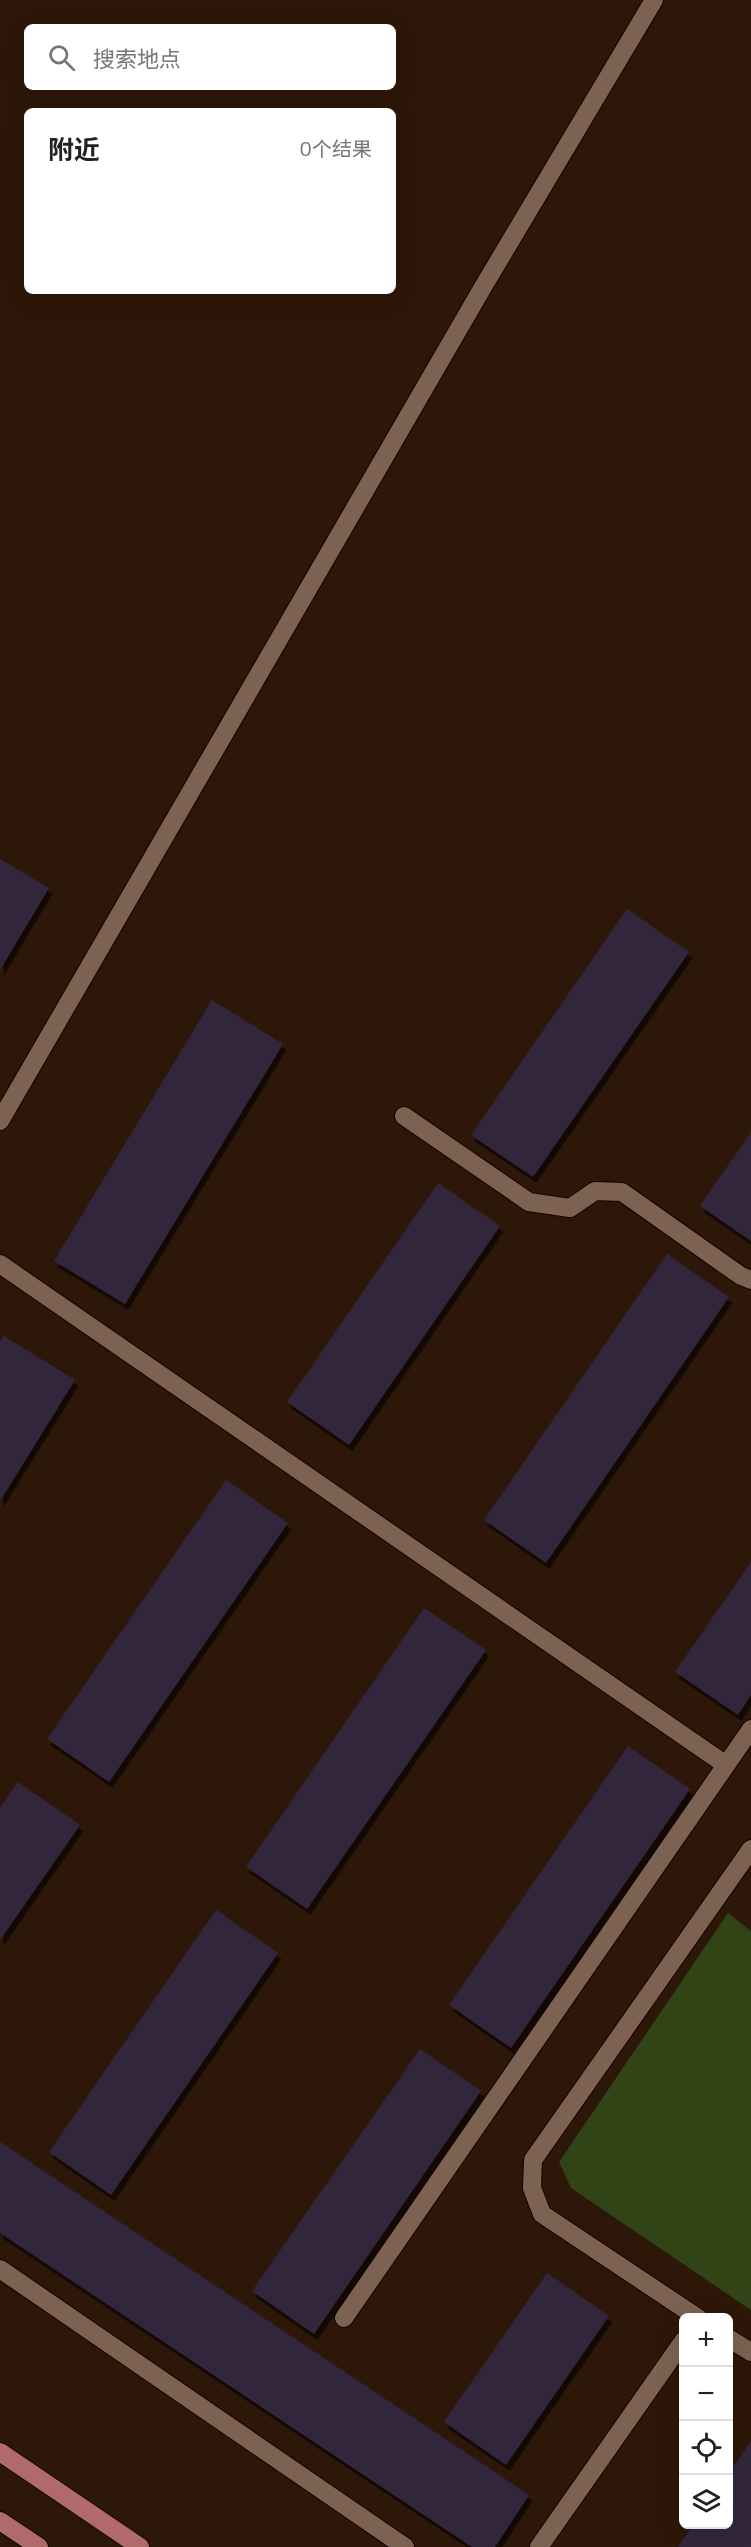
<!DOCTYPE html>
<html lang="zh">
<head>
<meta charset="utf-8">
<style>
  body { margin:0; font-family:Bitter,"Noto Sans SC",serif; background:#f6f6f6; color:#222 }
  .controls { position:absolute; right:18px; bottom:18px; display:grid; overflow:hidden; border-radius:9px; box-shadow:0 6px 24px #0002 }
  .controls button { width:54px; height:54px; display:grid; place-items:center; padding:0; border:0; border-bottom:2px solid #e0e0e0; background:#fff; color:#222; font:30px sans-serif }
  .list { margin:0; padding:0; list-style:none }
  h2 { display:flex; justify-content:space-between; align-items:center; height:78px; margin:0; padding:0 24px; font-size:26px }
  h2 small { font-size:20px; font-weight:400; color:#767676 }
  .icon { flex:none; width:33px; height:33px; fill:none; stroke:currentColor; stroke-width:2; stroke-linecap:round; stroke-linejoin:round }
  .map { position:relative; flex:none; width:751px; height:2547px; overflow:hidden }
  .search { position:absolute; background:#fff; box-shadow:0 6px 24px #0002; left:24px; top:24px; width:372px; height:66px; display:flex; align-items:center; gap:15px; box-sizing:border-box; padding:0 21px; border-radius:9px; color:#767676; font-size:22px }
  .panel { position:absolute; background:#fff; box-shadow:0 6px 24px #0002; left:24px; top:108px; width:372px; height:186px; border-radius:9px }
  .map>svg:first-child { display:block }
  .green { fill:#304415 }
  .building { fill:#32273e; filter:url(#shadow) }
  .lines { fill:none; stroke-linecap:round; stroke-linejoin:round }
  .service-casing { stroke:#140300; stroke-width:20 }
  .tertiary-casing { stroke:#140300; stroke-width:20 }
  .primary-casing { stroke:#140300; stroke-width:20 }
  .service { stroke:#7d6251; stroke-width:18 }
  .tertiary { stroke:#7d6251; stroke-width:18 }
  .primary { stroke:#b06a6a; stroke-width:18 }
</style>
</head>
<body>
<div class="map">
<svg width="751" height="2547" viewBox="0 0 751 2547">
  <defs>
    <filter id="shadow"><feDropShadow dx="3.5" dy="6" stdDeviation="0" flood-color="#0009"/></filter>
  </defs>
  <rect width="100%" height="100%" fill="#2d1708"/>
  <path class="green" d="M728,1913L751,1931V2310L571,2188L559,2162Z"/>
  <path class="building" d="M0,859L49,888L0,970Z
    M627,909L689,952L533,1177L471,1135Z
    M212,1000L283,1044L125,1304L54,1261Z
    M751,1132V1241L700,1206Z
    M438,1183L500,1226L349,1445L287,1402Z
    M667,1254L729,1297L546,1563L484,1520Z
    M4,1336L75,1380L0,1501V1342Z
    M226,1480L288,1523L109,1782L47,1739Z
    M751,1562V1695L738,1715L675,1672Z
    M424,1608L486,1650L307,1909L246,1867Z
    M628,1746L690,1789L511,2048L449,2005Z
    M18,1782L80,1825L0,1940V1808Z
    M216,1910L278,1953L111,2195L49,2152Z
    M420,2049L481,2091L314,2334L252,2291Z
    M0,2142L529,2495L495,2547H472L0,2233Z
    M547,2273L609,2316L506,2465L444,2422Z
    M751,2441V2547H678L694,2524H728V2474Z"/>
  <g class="lines">
    <defs>
      <path id="service" d="M404,1116L529,1202L570,1208L595,1191L622,1192L741,1276L751,1280
        M0,1264L726,1765
        M0,2269L405,2547
        M344,2318L751,1729
        M698,2318L542,2214L532,2188L533,2160L751,1849
        M728,2338L751,2352
        M539,2547L684,2340"/>
      <path id="tertiary" d="M0,1121L483,287L654,0"/>
      <path id="primary" d="M0,2452L140,2547
        M0,2521L39,2547"/>
    </defs>
    <use href="#service" class="service-casing"/>
    <use href="#tertiary" class="tertiary-casing"/>
    <use href="#primary" class="primary-casing"/>
    <use href="#service" class="service"/>
    <use href="#tertiary" class="tertiary"/>
    <use href="#primary" class="primary"/>
  </g>
</svg>
<div class="controls">
<button>+</button>
<button>−</button>
<button><svg class="icon" aria-label="locate" viewBox="0 0 24 24"><circle cx="12" cy="12" r="6"/><path d="M12 2v4M12 18v4M2 12h4M18 12h4"/></svg></button>
<button><svg class="icon" aria-label="layers" viewBox="0 0 24 24"><path d="M12 4l9 5-9 5-9-5zM3 14l9 5 9-5"/></svg></button>
</div>
<div class="search"><svg class="icon" aria-label="search" viewBox="0 0 24 24"><circle cx="10" cy="10" r="6"/><path d="M15 15l6 6"/></svg>搜索地点</div>
<section class="panel">
<h2>附近<small>0个结果</small></h2>
<ul class="list">
</ul>
</section>
</div>
</body>
</html>
